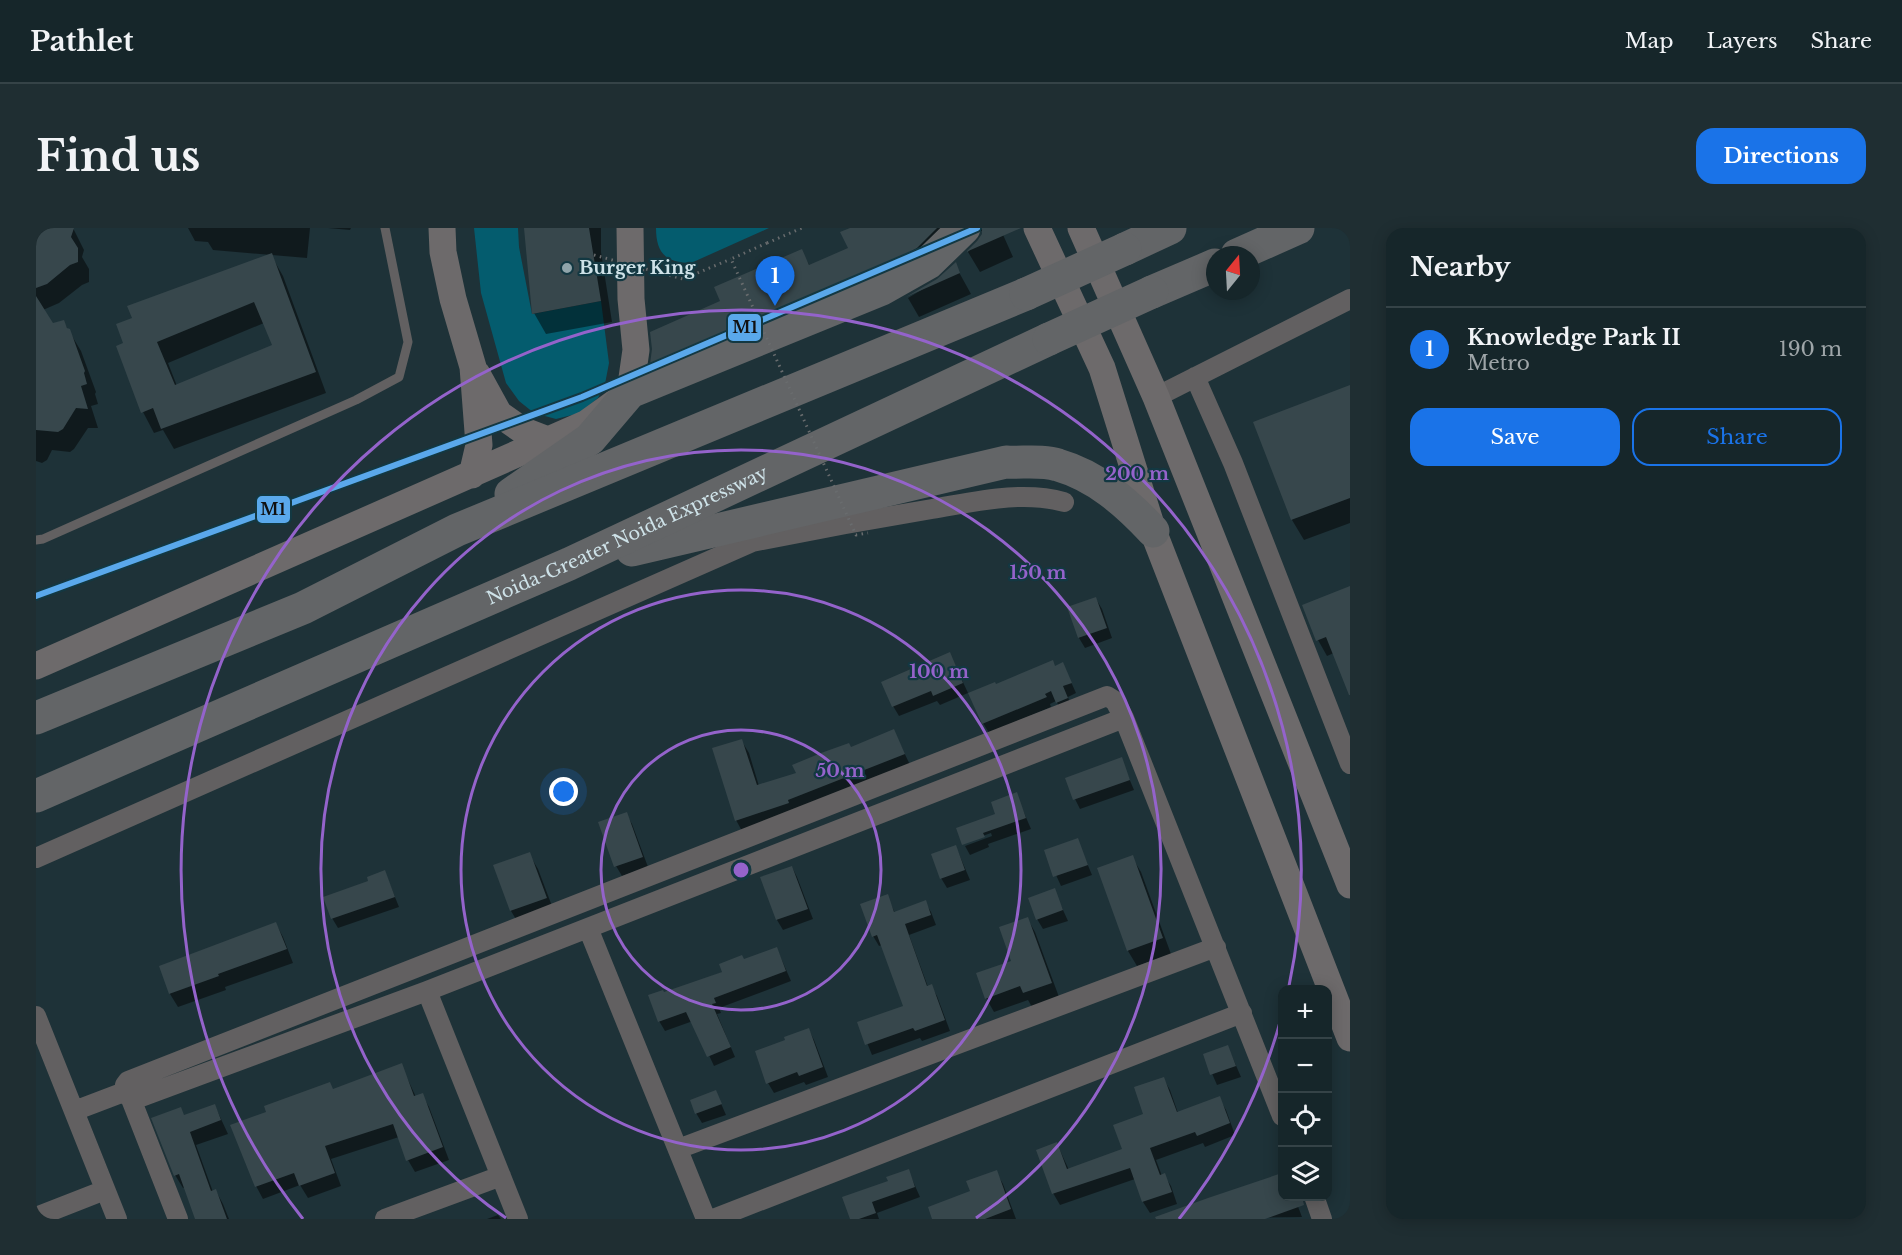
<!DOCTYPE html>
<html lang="en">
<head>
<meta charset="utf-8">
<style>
  body { margin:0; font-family:"Libre Baskerville",serif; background:#1f2e32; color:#f1f3f6 }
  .controls { position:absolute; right:18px; bottom:18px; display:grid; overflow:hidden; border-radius:12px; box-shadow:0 3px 15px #0003 }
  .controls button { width:54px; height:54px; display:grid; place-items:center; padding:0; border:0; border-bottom:2px solid #354347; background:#16262a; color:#f1f3f6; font:30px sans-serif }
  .compass { position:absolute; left:1170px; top:18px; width:54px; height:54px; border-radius:50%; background:#16262a; box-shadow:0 3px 15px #0003; rotate:18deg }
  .you { position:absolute; left:528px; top:564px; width:21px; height:21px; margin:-15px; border:4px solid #fff; border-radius:50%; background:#1a73e8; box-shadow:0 0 0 9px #1a73e833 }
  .badge { display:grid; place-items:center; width:39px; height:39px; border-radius:50%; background:#1a73e8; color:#fff; font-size:20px; font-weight:700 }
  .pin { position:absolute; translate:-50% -50px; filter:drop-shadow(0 2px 3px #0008) }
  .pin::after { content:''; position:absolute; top:32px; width:21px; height:18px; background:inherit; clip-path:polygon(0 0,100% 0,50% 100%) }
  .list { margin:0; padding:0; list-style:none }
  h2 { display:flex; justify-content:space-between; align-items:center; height:78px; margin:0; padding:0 24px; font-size:26px }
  h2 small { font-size:20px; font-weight:400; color:#9ea5a8 }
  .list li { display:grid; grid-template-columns:39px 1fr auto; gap:18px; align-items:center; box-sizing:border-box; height:84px; padding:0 24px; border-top:2px solid #354347 }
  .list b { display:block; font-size:22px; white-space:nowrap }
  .list p { margin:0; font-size:20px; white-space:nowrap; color:#9ea5a8 }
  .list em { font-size:20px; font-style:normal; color:#9ea5a8 }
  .actions { display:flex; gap:12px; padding:18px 24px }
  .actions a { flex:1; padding:14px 0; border:2px solid #1a73e8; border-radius:18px; text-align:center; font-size:21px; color:#1a73e8 }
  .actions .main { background:#1a73e8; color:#fff }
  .icon { flex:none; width:33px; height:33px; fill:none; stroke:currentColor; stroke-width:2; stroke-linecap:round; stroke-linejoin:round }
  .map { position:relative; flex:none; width:1314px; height:991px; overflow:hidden; border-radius:18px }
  header { display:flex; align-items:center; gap:36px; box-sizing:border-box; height:84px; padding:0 30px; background:#16262a; border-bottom:2px solid #354347 }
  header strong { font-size:28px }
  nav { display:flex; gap:33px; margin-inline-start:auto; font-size:21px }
  .intro { display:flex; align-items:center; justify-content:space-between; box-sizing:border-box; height:144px; padding:0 36px }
  h1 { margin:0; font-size:42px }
  .button { padding:15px 27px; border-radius:18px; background:#1a73e8; color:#fff; font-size:21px; font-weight:700 }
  main { display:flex; gap:36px; padding:0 36px }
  aside { flex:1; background:#16262a; border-radius:18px; box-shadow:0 3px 15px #0003 }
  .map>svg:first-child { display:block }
  .green { fill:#045c6e }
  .shadow { fill:#0007; fill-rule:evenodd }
  .building { fill:#37474c; fill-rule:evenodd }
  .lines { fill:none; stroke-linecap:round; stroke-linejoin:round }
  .path { stroke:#696c6e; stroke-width:3; stroke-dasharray:1.5 4.5; stroke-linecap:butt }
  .lane { stroke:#626061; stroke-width:9 }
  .street { stroke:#626061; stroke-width:20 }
  .secondary { stroke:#6d6a6b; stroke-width:27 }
  .highway { stroke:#636567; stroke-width:33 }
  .path-bridge { stroke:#696c6e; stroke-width:3; stroke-dasharray:1.5 4.5; stroke-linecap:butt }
  .highway-bridge { stroke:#636567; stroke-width:33 }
  .metro-1-casing { stroke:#133842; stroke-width:10 }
  .metro-1 { stroke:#5aa8eb; stroke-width:6 }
  .ring { fill:none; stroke:#9463cb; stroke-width:3 }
  .poi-dot { fill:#90a4aa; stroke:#133842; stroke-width:2 }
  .labels { text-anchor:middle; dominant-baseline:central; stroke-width:4.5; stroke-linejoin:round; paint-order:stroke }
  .poi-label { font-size:18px; font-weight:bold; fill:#cee2e8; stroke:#133842; text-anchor:start }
  .street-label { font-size:18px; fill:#cee2e8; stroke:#133842 }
  .centre { fill:#9463cb; stroke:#133842; stroke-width:3 }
  .ring-label { font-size:18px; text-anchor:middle; font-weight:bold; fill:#9463cb; stroke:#133842; stroke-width:4.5; stroke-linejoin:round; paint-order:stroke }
  .line-badge { stroke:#133842; stroke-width:2 }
  .pale-badge-label { font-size:16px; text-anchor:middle; font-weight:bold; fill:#111 }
</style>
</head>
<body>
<header>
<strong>Pathlet</strong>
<nav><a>Map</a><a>Layers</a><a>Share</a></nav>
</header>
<div class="intro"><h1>Find us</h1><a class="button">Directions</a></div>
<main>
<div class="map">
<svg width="1314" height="991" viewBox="0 0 1314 991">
  <rect width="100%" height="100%" fill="#1e3238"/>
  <path class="green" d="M438,0H482L483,19L496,86L565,73L573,135L569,156L562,170L544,185L520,191L498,185L483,173L470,155L445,65Z
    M620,0H733L655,35C630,35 620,25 620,0Z"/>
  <path class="shadow" d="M0,0H37L48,22L46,29L53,41V54L46,57L23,75L7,82L16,96L27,93L45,123L60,164L59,166L62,176L55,178L62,200H52L38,221L34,224L16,222L11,232L6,235L0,233Z
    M152,0H274L271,30L177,22L172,14L159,13Z
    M292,0H315L314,2Z
    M490,0H565V24L576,94L510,106L498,85Z
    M818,0H964L977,29L944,44L932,24L947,6V3L935,2L627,156L616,135L686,74L765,23L774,38L814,21Z
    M235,27L247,48L290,165L138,221L127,202L118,205L107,184L89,116L98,91ZM228,95L238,118L141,158L132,135Z
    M919,37L935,66L883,89L872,70L902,52Z
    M1314,158V295L1268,312L1256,292L1219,195Z
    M1314,360V462L1298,425L1291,428L1282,412L1268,377Z
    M1060,371L1066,381L1076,410L1049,420L1043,410L1033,380Z
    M914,426L932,465L904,477L901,473L863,488L857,478Z
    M1027,436L1040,465L1032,469L1036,481L1027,485L1020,473L1014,476L1015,479L953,505L947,495L959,458Z
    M858,503L875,539L707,605L700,592L705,512L713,525L723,558L762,546L815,521Z
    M1085,531L1098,562L1044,581L1039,571Z
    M980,566L995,601L952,616L953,619L934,627L929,618L956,608L955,605L927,615L961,587Z
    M590,586L596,596L612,639L586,648L580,638Z
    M1041,611L1056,647L1025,658L1009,623Z
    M920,619L934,652L911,660L905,650Z
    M493,626L502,641L519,686L484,698L475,683L459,638Z
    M1096,629L1105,644L1135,726L1101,738L1092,723L1063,641Z
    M756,639L761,649L777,691L747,702L741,692L726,650Z
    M349,644L363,679L302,700L296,690L334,654Z
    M1018,662L1032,693L1007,701L1001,691Z
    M851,668L859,685L889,674L895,684L900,697L873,707L892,759L895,758L901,768L914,803L886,813L884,810L836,827L823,795L869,778L846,717L843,718L837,708Z
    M991,690L999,704L1023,769L996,779L992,772L958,784L950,770L977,734Z
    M240,696L247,709L257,735L189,759L190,762L142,779L134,766L125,739Z
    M741,721L755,753L683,780L685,785L681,786L699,829L678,838L657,793L629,803L623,793L628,766L687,744Z
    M773,802L778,812L792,849L770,857L768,854L738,865L732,855L751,813Z
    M1192,819L1205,849L1181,857L1168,827Z
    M365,837L380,869L386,867L393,879L413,932L379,944L372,932L363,909L295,931L305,958L272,970L264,957L227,971L220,958L297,863Z
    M1127,850L1134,862L1142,885L1183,870L1190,882L1199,907L1169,919L1167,915L1120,932L1126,948L1128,947L1135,958L1141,976L1114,985L1107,974L1099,951L1024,977L1017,965L1021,916L1033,942L1088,922L1109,887Z
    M680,864L690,887L666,895L660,885Z
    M179,878L192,906L160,917L177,964L180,963L187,976L193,991H161L149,959L147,960L139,947L148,888Z
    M872,942L884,969L841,985L843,991H816L854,954Z
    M960,944L967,956L980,991H898L936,964Z
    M1246,947V968H1258L1266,989L1149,991L1146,981Z
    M462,987L465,991H451Z"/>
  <path class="building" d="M0,0H38L35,9L42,20V34L34,37L11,56L0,60Z
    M488,0H553L565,73L496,86Z
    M814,0H901L881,20L838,44L614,136L616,121L614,104L684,73L678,59L766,21L773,37L812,20L804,4Z
    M946,0H985L930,24L941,13L946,6Z
    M236,25L280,144L125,201L117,180L105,185L80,118L87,115L80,96L96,90L91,78ZM218,74L236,117L139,157L121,114Z
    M920,34L924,45L870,69L901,51Z
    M0,68L17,95L28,92L31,100L34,101L49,143L48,145L51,156L45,158L52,181L40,180L27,201L22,204L0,202Z
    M1314,157V270L1255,292L1217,194Z
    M1314,358V467H1313L1290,409L1280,413L1266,377Z
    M1060,369L1071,400L1042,410L1031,379Z
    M914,424L927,455L897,468L895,463L856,479L845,454Z
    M1017,432L1019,438L1027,434L1036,455L1027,458L1032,470L1020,475L1015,463L1009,466L1011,469L946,496L932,465L959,454L960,456Z
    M858,501L869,526L752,572L753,575L699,593L676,520L706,511L721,557L760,545L756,537L785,525L813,515L815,519Z
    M1086,529L1094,552L1037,572L1029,550Z
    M981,564L990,590L947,605L949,609L926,617L920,600L959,586L955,574Z
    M591,584L607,629L578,639L562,594Z
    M1042,610L1052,637L1017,649L1008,622Z
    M920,617L929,642L904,651L895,626Z
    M494,624L511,670L474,683L457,637Z
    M1097,627L1127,710L1091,723L1061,640Z
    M756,638L772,681L740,692L724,649Z
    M349,642L359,669L295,691L287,669L332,653L331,649Z
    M1019,660L1027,682L1000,692L992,670Z
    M852,666L858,684L890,672L895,687L869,696L891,758L896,756L909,792L879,803L877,800L829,817L821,794L867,778L841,707L836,709L824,676Z
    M992,689L1016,755L987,765L984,758L949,771L940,745L975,733L963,699Z
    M240,694L251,721L182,746L183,748L133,766L123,738Z
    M741,719L750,743L678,770L680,775L676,776L695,819L671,829L650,784L622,794L612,767L627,762L628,764L686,744L683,736L706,727L708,731Z
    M773,800L787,839L763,848L761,844L730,856L719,823L749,812L748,809Z
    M1192,817L1200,838L1174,847L1167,826Z
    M366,835L378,868L387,865L407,919L370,933L357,896L289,918L299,945L263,958L258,945L219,959L194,897L230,884L228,878L294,854L297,861Z
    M1128,849L1141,884L1184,868L1194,895L1161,908L1159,904L1114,920L1124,947L1129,945L1136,964L1106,974L1094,940L1016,966L1000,922L1021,914L1031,941L1086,921L1077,897L1107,886L1098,859Z
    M680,862L686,876L659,886L654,872Z
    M179,876L185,892L154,904L175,963L180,961L191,991H159L143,946L138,948L115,890L145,879L148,887Z
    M873,941L879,959L836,974L840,985L823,991H814L806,969L852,953L850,949Z
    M961,942L975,981L949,991H896L892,979L934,963L930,953Z
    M1246,945V969H1266L1268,977L1229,991H1120L1119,989L1172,970Z"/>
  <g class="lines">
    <path class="path" d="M731,15L766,0"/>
    <path class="lane" d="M0,312L7,311L320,172L363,149L372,114L349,0"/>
    <path class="street" d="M1159,149L1197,235L1314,536
      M1120,169L1314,71
      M1088,490L391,763L102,870L95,871L88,864L89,857L92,853L1071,468L1079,473L1088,490L1246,888
      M0,630L716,314C776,302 836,291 896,281C938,274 986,262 1028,274
      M552,700L670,991
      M391,763L482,991
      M0,788L81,991
      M95,871L142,991
      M38,883L88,864
      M642,921L1180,719
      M1278,968L1286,991
      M0,989L69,962
      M349,991L465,948
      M677,991L1206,785"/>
    <path class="secondary" d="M406,0L407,24L417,71L437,139L443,217L436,247
      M1001,0L1066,140L1117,303L1314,810
      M1045,0L1120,169L1314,657
      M441,146L463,186L486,202L512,212
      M0,438L551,195L594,164L600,122L595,71L594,0"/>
    <g class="highway">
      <path d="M1089,21L1134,0"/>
      <path d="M1201,27L1262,0"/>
      <path d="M1116,64L1179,37"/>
      <path d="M475,266L554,211L594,164L846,61L892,35L928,0"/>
      <path d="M596,322L970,234C986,235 1007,232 1022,237C1060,248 1090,274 1117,303"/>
      <path d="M0,490L267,380L421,302L990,66"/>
      <path id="s1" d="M0,568L533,336L1013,111"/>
    </g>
    <path class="path-bridge" d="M731,15L695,31L820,307L832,305
      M558,27L647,51L695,31"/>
    <path class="highway-bridge" d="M990,66L1089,21
      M1013,111L1116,64"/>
    <defs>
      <path id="metro-1" d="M0,368L546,169L941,0"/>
    </defs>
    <use href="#metro-1" class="metro-1-casing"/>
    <use href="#metro-1" class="metro-1"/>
  </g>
  <g class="ring">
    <circle cx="705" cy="642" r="140"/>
    <circle cx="705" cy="642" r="280"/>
    <path d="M470 990A420 420 0 1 1 940 990"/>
    <path d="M1246 787A560 560 0 0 1 1143 991M267 991A560 560 0 1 1 1253 758"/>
  </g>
  <circle class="poi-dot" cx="531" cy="40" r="6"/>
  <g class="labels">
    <g class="poi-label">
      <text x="543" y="40">Burger King</text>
    </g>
    <g class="street-label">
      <text stroke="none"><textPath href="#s1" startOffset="646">Noida-Greater Noida Expressway</textPath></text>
    </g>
  </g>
  <circle cx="705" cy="642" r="9" class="centre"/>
  <g class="ring-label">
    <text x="1101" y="252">200 m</text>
    <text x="1002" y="351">150 m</text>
    <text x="903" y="450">100 m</text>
    <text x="804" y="549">50 m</text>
  </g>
  <g class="line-badge">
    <rect x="691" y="85" width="35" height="29" rx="6" fill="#5aa8eb"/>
    <rect x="220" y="267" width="35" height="29" rx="6" fill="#5aa8eb"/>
  </g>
  <g class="pale-badge-label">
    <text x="709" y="105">M1</text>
    <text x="237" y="287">M1</text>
  </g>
</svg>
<div class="controls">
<button>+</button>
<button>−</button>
<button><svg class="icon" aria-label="locate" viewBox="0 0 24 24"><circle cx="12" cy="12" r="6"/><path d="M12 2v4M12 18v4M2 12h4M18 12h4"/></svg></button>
<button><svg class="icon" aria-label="layers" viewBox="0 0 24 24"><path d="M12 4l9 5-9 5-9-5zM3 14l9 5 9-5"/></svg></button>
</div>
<svg class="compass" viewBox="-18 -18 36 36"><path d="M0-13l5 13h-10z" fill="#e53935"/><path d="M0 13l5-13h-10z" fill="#9ea5a8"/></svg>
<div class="you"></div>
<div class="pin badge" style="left:739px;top:78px">1</div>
</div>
<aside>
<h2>Nearby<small></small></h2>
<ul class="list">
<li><span class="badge">1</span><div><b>Knowledge Park II</b><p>Metro</p></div><em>190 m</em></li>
</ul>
<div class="actions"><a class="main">Save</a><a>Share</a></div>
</aside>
</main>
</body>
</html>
